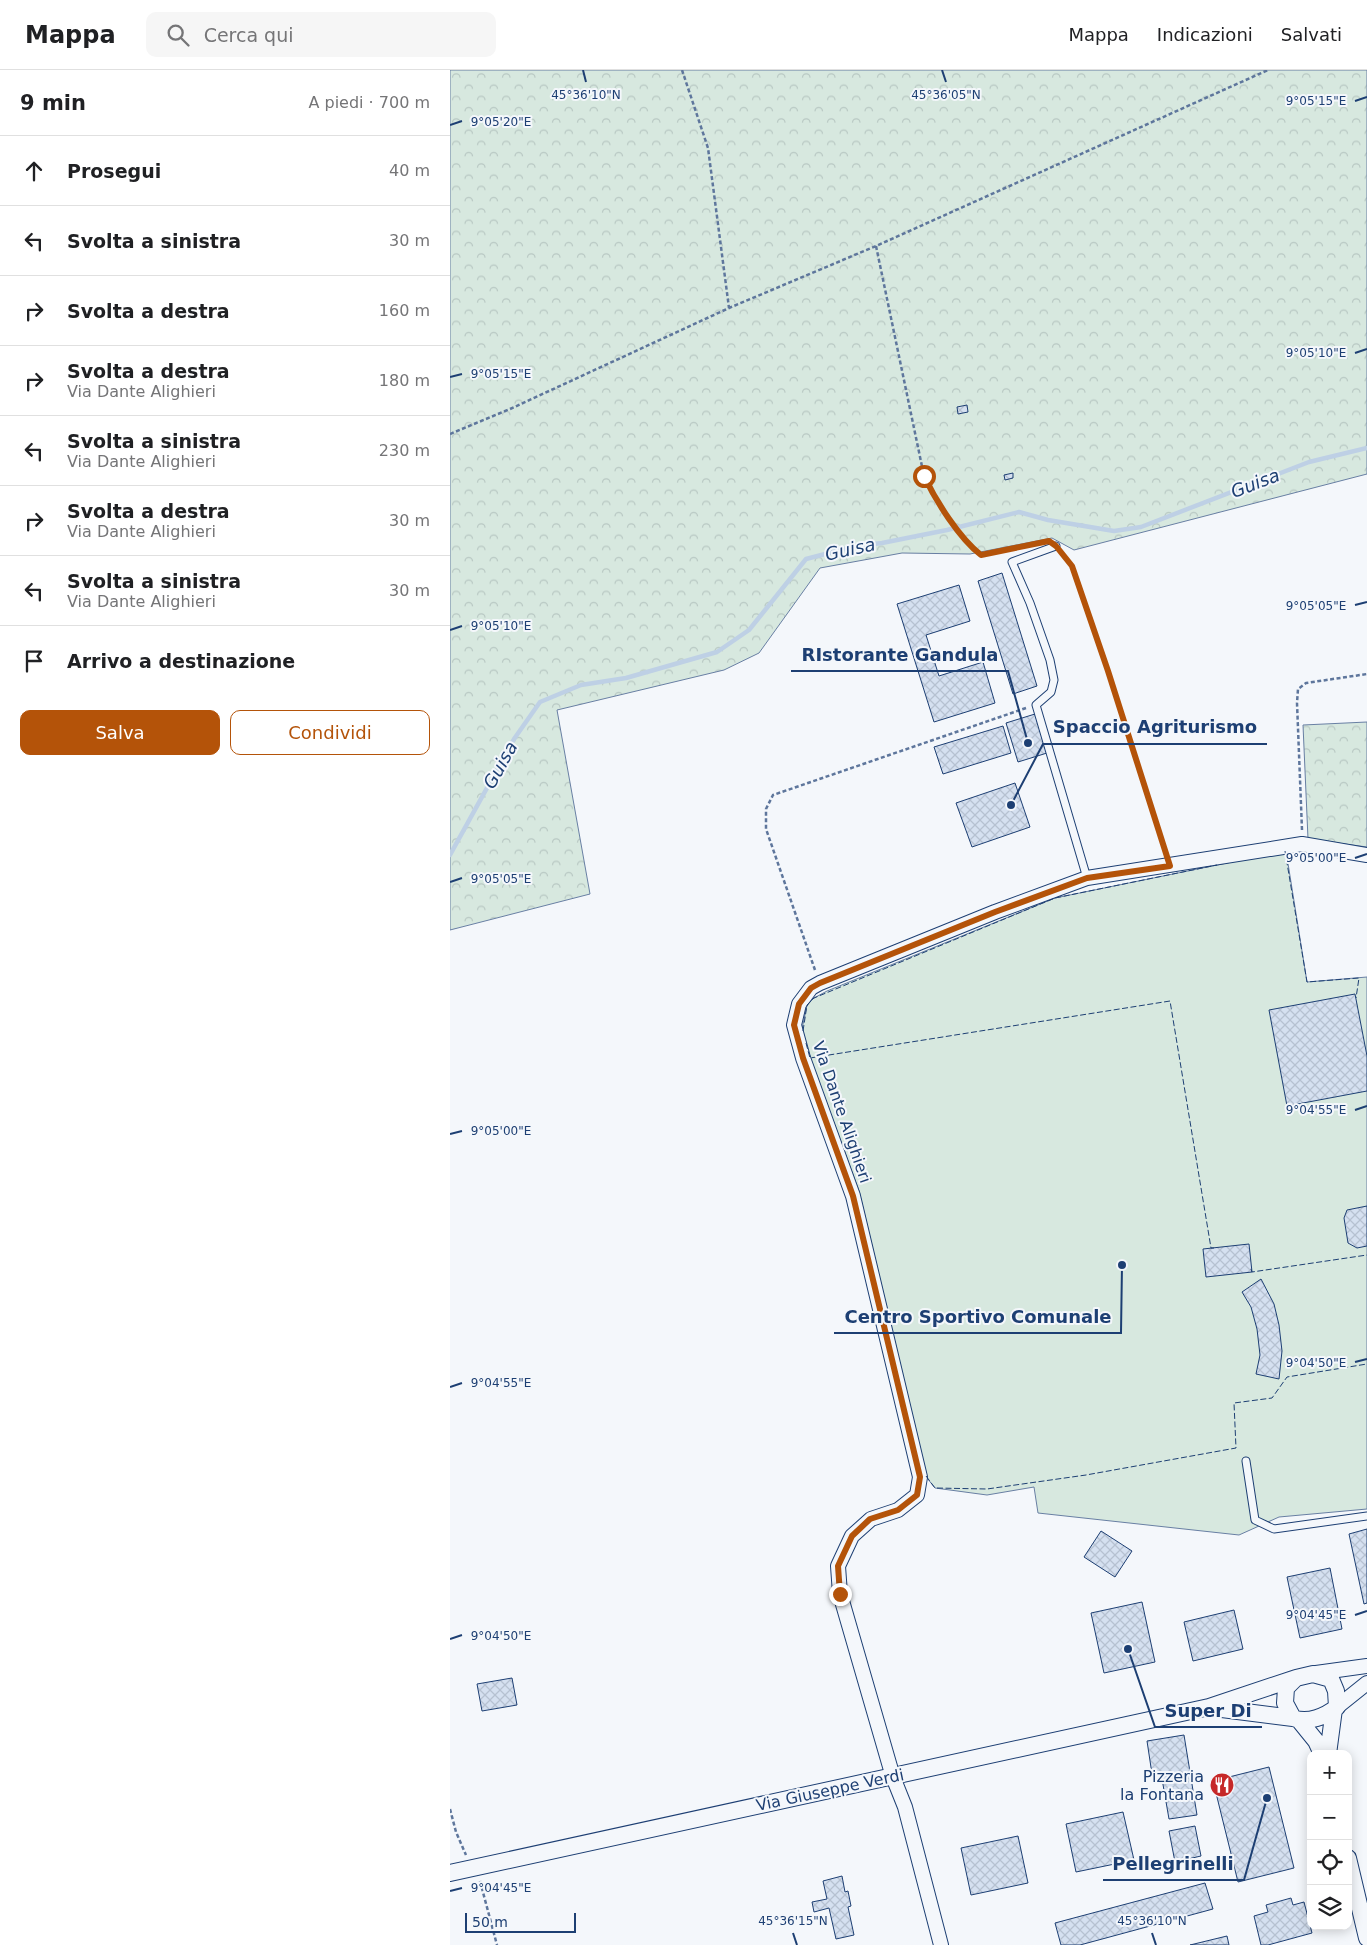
<!DOCTYPE html>
<html lang="it">
<head>
<meta charset="utf-8">
<style>
  body { margin:0; font-family:"DejaVu Sans",sans-serif; background:#f6f6f6; color:#202124 }
  .controls { position:absolute; right:15px; bottom:15px; display:grid; overflow:hidden; border-radius:10px; box-shadow:0 2px 12px #0003 }
  .controls button { width:45px; height:45px; display:grid; place-items:center; padding:0; border:0; border-bottom:1px solid #e0e0e0; background:#fff; color:#202124; font:25px sans-serif }
  .scale { position:absolute; left:15px; bottom:12px; width:111px; box-sizing:border-box; padding-left:5px; border:2px solid #1d3f73; border-top:0; font-size:14px; line-height:18px; white-space:nowrap; color:#1d3f73; -webkit-text-stroke:4px #f4f7fb; paint-order:stroke }
  .stop { position:absolute; width:15px; height:15px; margin:-11px; border:4px solid #b45309; border-radius:50%; background:#fff }
  .stop.end { background:#b45309; border-color:#fff; box-shadow:0 1px 5px #0008 }
  .list { margin:0; padding:0; list-style:none }
  h2 { display:flex; justify-content:space-between; align-items:center; height:65px; margin:0; padding:0 20px; font-size:21px }
  h2 small { font-size:16px; font-weight:400; color:#757577 }
  .list li { display:grid; grid-template-columns:32px 1fr auto; gap:15px; align-items:center; box-sizing:border-box; height:70px; padding:0 20px; border-top:1px solid #e0e0e0 }
  .list b { display:block; font-size:19px; white-space:nowrap }
  .list p { margin:0; font-size:16px; white-space:nowrap; color:#757577 }
  .list em { font-size:16px; font-style:normal; color:#757577 }
  .actions { display:flex; gap:10px; padding:15px 20px }
  .actions a { flex:1; padding:11px 0; border:1px solid #b45309; border-radius:10px; text-align:center; font-size:18px; color:#b45309 }
  .actions .main { background:#b45309; color:#fff }
  .icon { flex:none; width:28px; height:28px; fill:none; stroke:currentColor; stroke-width:2; stroke-linecap:round; stroke-linejoin:round }
  .map { position:relative; flex:none; width:917px; height:1875px; overflow:hidden }
  header { display:flex; align-items:center; gap:30px; box-sizing:border-box; height:70px; padding:0 25px; background:#fff; border-bottom:1px solid #e0e0e0 }
  header strong { font-size:24px }
  nav { display:flex; gap:28px; margin-inline-start:auto; font-size:18px }
  .search { width:350px; height:45px; background:#f6f6f6; display:flex; align-items:center; gap:12px; box-sizing:border-box; padding:0 18px; border-radius:10px; color:#757577; font-size:19px }
  main { display:flex }
  aside { flex:1; background:#fff }
  .map>svg:first-child { display:block }
  .forest { fill:url(#forest-crowns); stroke:#687fa3 }
  .garden { fill:#d7e8df; stroke:#687fa3 }
  .lines { fill:none; stroke-linecap:round; stroke-linejoin:round }
  .stream { stroke:#bed0e5; stroke-width:4.5 }
  .building { fill:url(#building-cross-hatch); stroke:#1d3f73 }
  .service-casing { stroke:#1d3f73; stroke-width:9 }
  .minor-casing { stroke:#1d3f73; stroke-width:16 }
  .tertiary-casing { stroke:#1d3f73; stroke-width:18 }
  .path { stroke:#5e769c; stroke-width:2.5; stroke-dasharray:4 2.5; stroke-linecap:butt }
  .service { stroke:#f4f7fb; stroke-width:7 }
  .minor { stroke:#f4f7fb; stroke-width:14 }
  .tertiary { stroke:#f4f7fb; stroke-width:16 }
  .fence { stroke:#1d3f73; stroke-width:1; stroke-dasharray:6 2.5; stroke-linecap:butt }
  .route { stroke:#b45309; stroke-width:6 }
  .ticks { fill:none; stroke:#1d3f73; stroke-width:2 }
  .labels { text-anchor:middle; dominant-baseline:central; stroke-width:4; stroke-linejoin:round; paint-order:stroke }
  .street-label { font-size:16px; fill:#1d3f73; stroke:#f4f7fb }
  .poi-label { font-size:16px; fill:#1d3f73; stroke:#f4f7fb; text-anchor:end }
  .water-label { font-size:18px; font-style:italic; fill:#1d3f73; stroke:#f4f7fb }
  .ticks-label { font-size:12px; text-anchor:middle; fill:#1d3f73; stroke:#f4f7fb; stroke-width:4; stroke-linejoin:round; paint-order:stroke }
  .leader { fill:none; stroke:#1d3f73; stroke-width:2 }
  .callout-dot { fill:#1d3f73; stroke:#f4f7fb; stroke-width:2 }
  .callout-label { font-size:18px; text-anchor:middle; font-weight:bold; fill:#1d3f73; stroke:#f4f7fb; stroke-width:4; stroke-linejoin:round; paint-order:stroke }
</style>
</head>
<body>
<header>
<strong>Mappa</strong>
<div class="search"><svg class="icon" aria-label="search" viewBox="0 0 24 24"><circle cx="10" cy="10" r="6"/><path d="M15 15l6 6"/></svg>Cerca qui</div>
<nav><a>Mappa</a><a>Indicazioni</a><a>Salvati</a></nav>
</header>
<main>
<aside>
<h2>9 min<small>A piedi · 700 m</small></h2>
<ul class="list">
<li><svg class="icon" aria-label="ahead" viewBox="0 0 24 24"><path d="M12 20V5M6 11l6-6 6 6"/></svg><div><b>Prosegui</b></div><em>40 m</em></li>
<li><svg class="icon" aria-label="left" viewBox="0 0 24 24"><path d="M17 20v-9H6M10 6l-5 5 5 5"/></svg><div><b>Svolta a sinistra</b></div><em>30 m</em></li>
<li><svg class="icon" aria-label="right" viewBox="0 0 24 24"><path d="M7 20v-9h11M14 6l5 5-5 5"/></svg><div><b>Svolta a destra</b></div><em>160 m</em></li>
<li><svg class="icon" aria-label="right" viewBox="0 0 24 24"><path d="M7 20v-9h11M14 6l5 5-5 5"/></svg><div><b>Svolta a destra</b><p>Via Dante Alighieri</p></div><em>180 m</em></li>
<li><svg class="icon" aria-label="left" viewBox="0 0 24 24"><path d="M17 20v-9H6M10 6l-5 5 5 5"/></svg><div><b>Svolta a sinistra</b><p>Via Dante Alighieri</p></div><em>230 m</em></li>
<li><svg class="icon" aria-label="right" viewBox="0 0 24 24"><path d="M7 20v-9h11M14 6l5 5-5 5"/></svg><div><b>Svolta a destra</b><p>Via Dante Alighieri</p></div><em>30 m</em></li>
<li><svg class="icon" aria-label="left" viewBox="0 0 24 24"><path d="M17 20v-9H6M10 6l-5 5 5 5"/></svg><div><b>Svolta a sinistra</b><p>Via Dante Alighieri</p></div><em>30 m</em></li>
<li><svg class="icon" aria-label="arrive" viewBox="0 0 24 24"><path d="M6 21V4h12l-3 4 3 4H6"/></svg><div><b>Arrivo a destinazione</b></div></li>
</ul>
<div class="actions"><a class="main">Salva</a><a>Condividi</a></div>
</aside>
<div class="map">
<svg width="917" height="1875" viewBox="0 0 917 1875">
  <defs>
    <pattern id="forest-crowns" width="20" height="18" patternUnits="userSpaceOnUse" patternTransform="scale(1.25)"><rect width="20" height="18" fill="#d7e8df"/><path d="M2 6a3 3 0 1 1 6 0M12 15a3 3 0 1 1 6 0" fill="none" stroke="#b8c8c3"/></pattern>
    <pattern id="building-cross-hatch" width="8" height="8" patternUnits="userSpaceOnUse" patternTransform="scale(1.25)"><rect width="8" height="8" fill="#d5e0f0"/><path d="M0 0l8 8M0 8l8-8" fill="none" stroke="#b6c1d1"/></pattern>
  </defs>
  <rect width="100%" height="100%" fill="#f4f7fb"/>
  <path class="forest" d="M0,0H917V404L624,480L602,468L520,484L452,483L370,498L309,583L274,600L107,640L140,824L0,860Z
    M917,652V777L858,769L853,655Z"/>
  <path class="garden" d="M836,781L857,912L917,907V1439L829,1447L789,1465L588,1443L584,1417L537,1425L485,1418L477,1408L409,1121L360,988L352,959L357,935L364,928L377,921L605,828Z"/>
  <g class="lines">
    <path class="stream" d="M0,785L64,669L90,632L131,615L176,608L267,582L299,560L356,489L406,476L432,473L497,460L569,442L598,450L664,461L691,457L859,392L917,378"/>
  </g>
  <path class="building" d="M517,335L518,342L508,344L507,337Z
    M563,403V408L555,410L554,405Z
    M552,503L587,616L563,624L528,511Z
    M509,515L520,551L476,565L489,606L533,592L545,633L484,652L447,534Z
    M585,644L597,683L568,692L556,653Z
    M553,656L561,683L493,704L484,677Z
    M565,713L580,757L522,777L506,733Z
    M905,924L917,986V1021L837,1036L819,940Z
    M917,1136V1176L907,1178L898,1173L894,1148L897,1140Z
    M799,1174L802,1202L756,1207L753,1179Z
    M811,1209L824,1234L829,1255L832,1281L829,1309L806,1304L810,1285L807,1259L801,1237L792,1222Z
    M917,1459V1533L914,1534L899,1464Z
    M651,1461L682,1481L665,1507L634,1487Z
    M880,1498L892,1559L850,1568L837,1507Z
    M692,1532L705,1592L654,1603L641,1543Z
    M784,1540L793,1579L743,1591L734,1552Z
    M62,1608L67,1635L32,1641L27,1614Z
    M734,1665L747,1745L719,1749L711,1703L702,1704L697,1671Z
    M819,1697L844,1798L788,1812L763,1711Z
    M673,1742L684,1790L626,1802L616,1754Z
    M745,1756L751,1786L725,1792L719,1761Z
    M568,1766L578,1813L521,1825L511,1778Z
    M392,1806L395,1822L398,1821L401,1836L398,1837L404,1865L386,1869L379,1838L364,1842L362,1832L377,1829L373,1811Z
    M755,1813L763,1839L630,1875H611L605,1853Z
    M841,1828L843,1835L854,1832L862,1863L818,1875H811L804,1846L818,1842L816,1835Z
    M777,1866L779,1875H740Z"/>
  <g class="lines">
    <defs>
      <path id="service" d="M606,476L562,492L580,533L600,590L604,610L601,622L586,635L637,808
        M796,1391L805,1450L824,1459L917,1446"/>
      <path id="minor" d="M866,1603L917,1596
        M887,1637L917,1613
        M491,1875L455,1737L443,1707L390,1524L388,1496L402,1466L421,1449L448,1440L467,1425L470,1407L403,1126L353,988L344,955L349,934L361,918L370,913L545,842L637,808L852,774L917,785"/>
      <path id="tertiary" d="M863,1604L881,1609L886,1621L887,1637C876,1646 858,1654 843,1648L835,1633L836,1618L846,1608Z
        M764,1638L843,1648
        M849,1650L866,1671L872,1684
        M878,1684L884,1639
        M898,1788L917,1868
        M0,1803L759,1637L846,1608"/>
    </defs>
    <use href="#service" class="service-casing"/>
    <use href="#minor" class="minor-casing"/>
    <use href="#tertiary" class="tertiary-casing"/>
    <path class="path" d="M232,0L258,78L279,238
      M426,176L474,406C486,431 509,468 531,485L566,478
      M0,364L60,339L279,238L426,176L818,0
      M613,484L622,496L658,601L715,783
      M852,760L847,633L848,619L856,613L917,604
      M365,900L316,759V739L323,725L576,638
      M0,1739L6,1762L16,1785
      M30,1811L47,1875"/>
    <use href="#service" class="service"/>
    <use href="#minor" class="minor"/>
    <use href="#tertiary" class="tertiary"/>
    <path class="fence" d="M835,781L857,912L909,908L906,928
      M353,961L357,935L364,928L605,828L767,795
      M356,973L360,988L720,931L761,1178H764
      M801,1199L802,1202L917,1185
      M476,1406L485,1418L537,1419L636,1405L786,1378L784,1333L822,1328L837,1307L917,1294"/>
  </g>
  <g class="lines">
    <path class="route" d="M390,1524L388,1496L402,1466L420,1449L448,1440L467,1425L470,1407L403,1126L353,988L344,955L349,934L361,918L370,913L545,842L637,808L720,796L658,601L622,496L606,476L599,471L531,485C509,468 486,431 474,406"/>
  </g>
  <path class="ticks" d="M133,0L136,12M492,0L496,12M905,31L917,27M0,55L12,51M905,283L917,279M0,307L12,304M905,535L917,532M0,560L12,556M905,788L917,784M0,812L12,808M905,1040L917,1036M0,1064L12,1061M905,1292L917,1289M0,1317L12,1313M905,1545L917,1541M0,1569L12,1565M0,1821L12,1818M343,1863L347,1875M702,1863L706,1875"/>
  <defs>
    <symbol id="restaurant-disc" viewBox="-11 -11 22 22"><circle r="9.5" fill="#c62828" stroke="#f4f7fb"/><path d="M-5-6h1v4h1v-4h1v4h1v-4h1v5L-1.5 .5V6h-2V.5L-5-1ZM5-6V6H3V1.5H1.5Q1.5-4 5-6Z" fill="#fff"/></symbol>
  </defs>
  <g fill-rule="evenodd">
    <use href="#restaurant-disc" x="758" y="1701" width="28" height="28"/>
  </g>
  <g class="labels">
    <g class="street-label">
      <text transform="translate(392 1042) rotate(71)">Via Dante Alighieri</text>
      <text transform="translate(380 1720) rotate(-12)">Via Giuseppe Verdi</text>
    </g>
    <g class="poi-label">
      <text x="754" y="1706">Pizzeria<tspan x="754" dy="18">la Fontana</tspan></text>
    </g>
    <g class="water-label">
      <text transform="translate(805 413) rotate(-21)">Guisa</text>
      <text transform="translate(400 479) rotate(-12)">Guisa</text>
      <text transform="translate(50 695) rotate(-61)">Guisa</text>
    </g>
  </g>
  <g class="ticks-label">
    <text x="136" y="29">45°36'10"N</text>
    <text x="496" y="29">45°36'05"N</text>
    <text x="866" y="35">9°05'15"E</text>
    <text x="51" y="56">9°05'20"E</text>
    <text x="866" y="287">9°05'10"E</text>
    <text x="51" y="308">9°05'15"E</text>
    <text x="866" y="540">9°05'05"E</text>
    <text x="51" y="560">9°05'10"E</text>
    <text x="866" y="792">9°05'00"E</text>
    <text x="51" y="813">9°05'05"E</text>
    <text x="866" y="1044">9°04'55"E</text>
    <text x="51" y="1065">9°05'00"E</text>
    <text x="866" y="1297">9°04'50"E</text>
    <text x="51" y="1317">9°04'55"E</text>
    <text x="866" y="1549">9°04'45"E</text>
    <text x="51" y="1570">9°04'50"E</text>
    <text x="51" y="1822">9°04'45"E</text>
    <text x="343" y="1855">45°36'15"N</text>
    <text x="702" y="1855">45°36'10"N</text>
  </g>
  <path class="leader" d="M578 673L558 601H341M561 735L593 674H817M672 1195L671 1263H384M678 1579L705 1657H812M817 1728L794 1810H653"/>
  <g class="callout-dot">
    <circle cx="578" cy="673" r="5"/>
    <circle cx="561" cy="735" r="5"/>
    <circle cx="672" cy="1195" r="5"/>
    <circle cx="678" cy="1579" r="5"/>
    <circle cx="817" cy="1728" r="5"/>
  </g>
  <g class="callout-label">
    <text x="450" y="591">RIstorante Gandula</text>
    <text x="705" y="663">Spaccio Agriturismo</text>
    <text x="528" y="1253">Centro Sportivo Comunale</text>
    <text x="758" y="1647">Super Di</text>
    <text x="723" y="1800">Pellegrinelli</text>
  </g>
</svg>
<div class="controls">
<button>+</button>
<button>−</button>
<button><svg class="icon" aria-label="locate" viewBox="0 0 24 24"><circle cx="12" cy="12" r="6"/><path d="M12 2v4M12 18v4M2 12h4M18 12h4"/></svg></button>
<button><svg class="icon" aria-label="layers" viewBox="0 0 24 24"><path d="M12 4l9 5-9 5-9-5zM3 14l9 5 9-5"/></svg></button>
</div>
<div class="scale">50 m</div>
<div class="stop" style="left:474px;top:406px"></div>
<div class="stop end" style="left:390px;top:1524px"></div>
</div>
</main>
</body>
</html>
